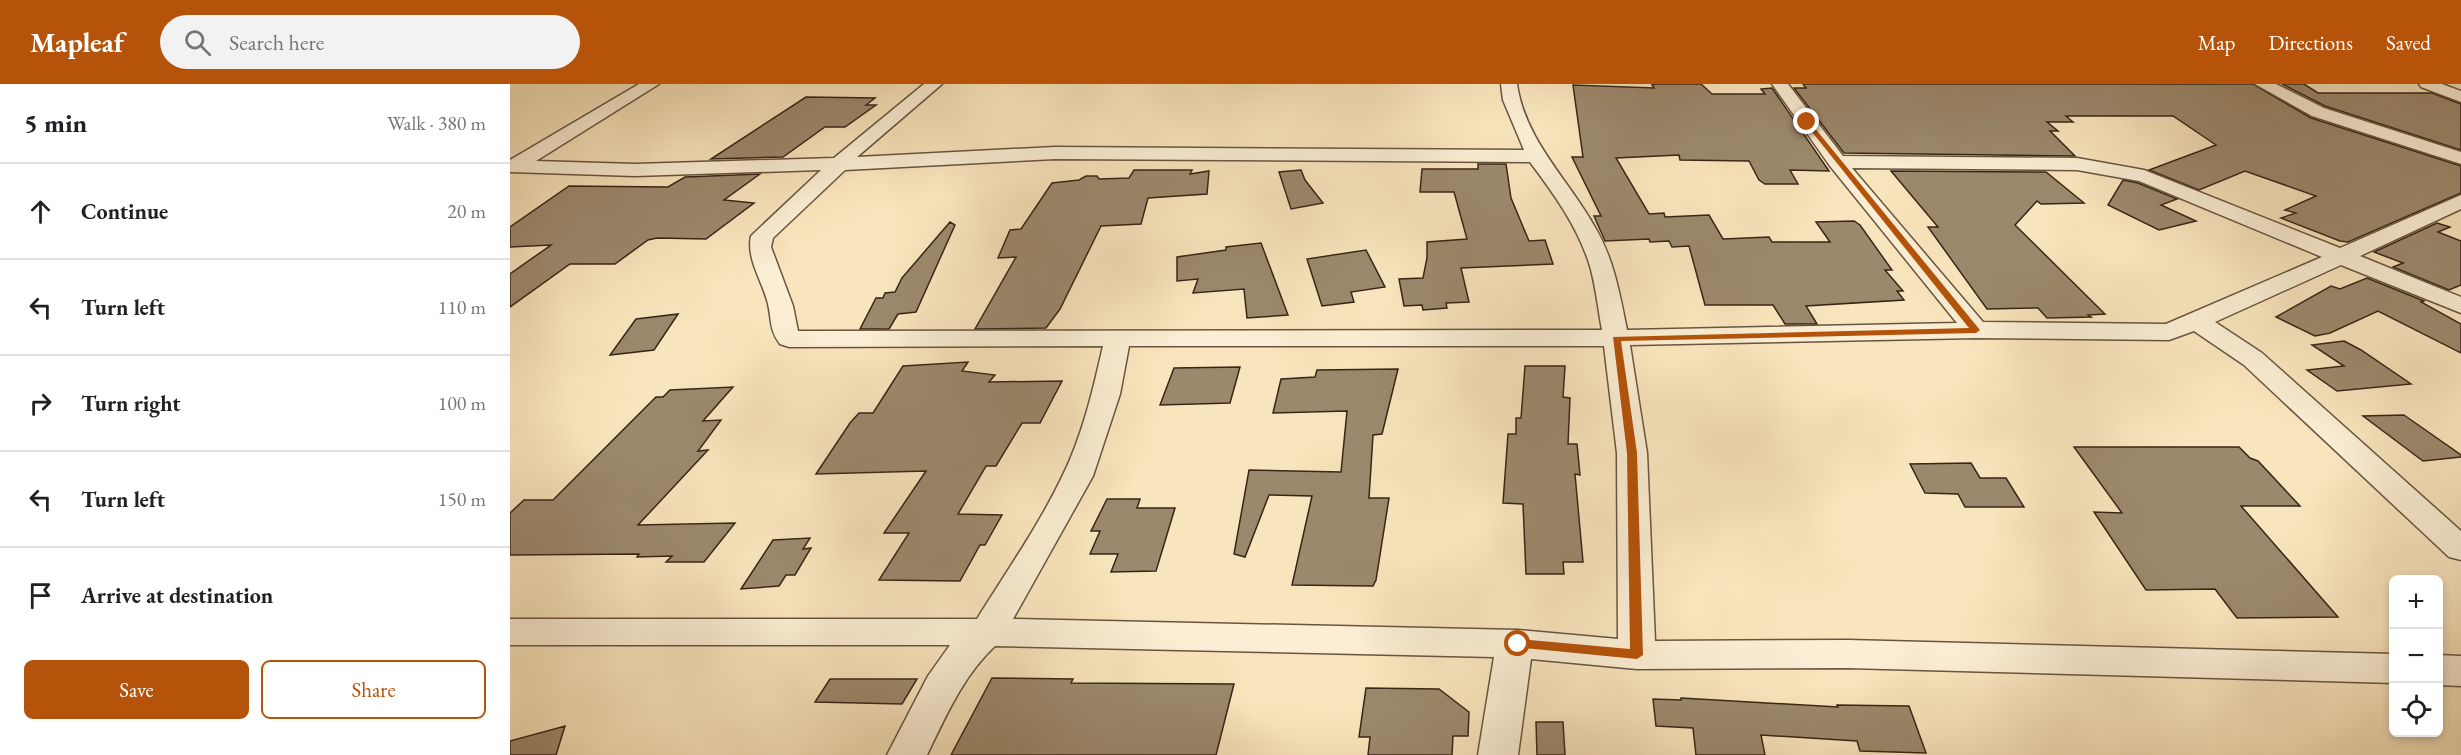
<!DOCTYPE html>
<html lang="en">
<head>
<meta charset="utf-8">
<style>
  body { margin:0; font-family:"EB Garamond",serif; background:#f2f2f2; color:#202124 }
  .controls { position:absolute; right:18px; bottom:18px; display:grid; overflow:hidden; border-radius:9px; box-shadow:0 3px 9px #0003 }
  .controls button { width:54px; height:54px; display:grid; place-items:center; padding:0; border:0; border-bottom:2px solid #e0e0e0; background:#fff; color:#202124; font:30px sans-serif }
  .stop { position:absolute; width:18px; height:18px; margin:-14px; border:4px solid #b45309; border-radius:50%; background:#fff }
  .stop.end { background:#b45309; border-color:#fff; box-shadow:0 2px 6px #0008 }
  .list { margin:0; padding:0; list-style:none }
  h2 { display:flex; justify-content:space-between; align-items:center; height:78px; margin:0; padding:0 24px; font-size:26px }
  h2 small { font-size:20px; font-weight:400; color:#757577 }
  .list li { display:grid; grid-template-columns:39px 1fr auto; gap:18px; align-items:center; box-sizing:border-box; height:96px; padding:0 24px; border-top:2px solid #e0e0e0 }
  .list b { display:block; font-size:22px; white-space:nowrap }
  .list em { font-size:20px; font-style:normal; color:#757577 }
  .actions { display:flex; gap:12px; padding:18px 24px }
  .actions a { flex:1; padding:14px 0; border:2px solid #b45309; border-radius:9px; text-align:center; font-size:21px; color:#b45309 }
  .actions .main { background:#b45309; color:#fff }
  .icon { flex:none; width:33px; height:33px; fill:none; stroke:currentColor; stroke-width:2; stroke-linecap:round; stroke-linejoin:round }
  .map { position:relative; flex:none; width:1951px; height:671px; overflow:hidden }
  header { display:flex; align-items:center; gap:36px; box-sizing:border-box; height:84px; padding:0 30px; background:#b45309; color:#fff }
  header strong { font-size:28px }
  nav { display:flex; gap:33px; margin-inline-start:auto; font-size:21px }
  .search { width:420px; height:54px; background:#f2f2f2; display:flex; align-items:center; gap:15px; box-sizing:border-box; padding:0 21px; border-radius:33px; color:#757577; font-size:22px }
  main { display:flex }
  aside { flex:1; background:#fff }
  .map>svg:first-child { display:block }
  .building { fill:#9c896d; stroke:#382517; stroke-width:1.5 }
  .lines { fill:none; stroke-linecap:round; stroke-linejoin:round }
  .minor-casing { stroke:#685540; stroke-width:3 }
  .minor { fill:#fbeed4; fill-rule:evenodd }
  .route { fill:#b45309 }
</style>
</head>
<body>
<header>
<strong>Mapleaf</strong>
<div class="search"><svg class="icon" aria-label="search" viewBox="0 0 24 24"><circle cx="10" cy="10" r="6"/><path d="M15 15l6 6"/></svg>Search here</div>
<nav><a>Map</a><a>Directions</a><a>Saved</a></nav>
</header>
<main>
<aside>
<h2>5 min<small>Walk · 380 m</small></h2>
<ul class="list">
<li><svg class="icon" aria-label="ahead" viewBox="0 0 24 24"><path d="M12 20V5M6 11l6-6 6 6"/></svg><div><b>Continue</b></div><em>20 m</em></li>
<li><svg class="icon" aria-label="left" viewBox="0 0 24 24"><path d="M17 20v-9H6M10 6l-5 5 5 5"/></svg><div><b>Turn left</b></div><em>110 m</em></li>
<li><svg class="icon" aria-label="right" viewBox="0 0 24 24"><path d="M7 20v-9h11M14 6l5 5-5 5"/></svg><div><b>Turn right</b></div><em>100 m</em></li>
<li><svg class="icon" aria-label="left" viewBox="0 0 24 24"><path d="M17 20v-9H6M10 6l-5 5 5 5"/></svg><div><b>Turn left</b></div><em>150 m</em></li>
<li><svg class="icon" aria-label="arrive" viewBox="0 0 24 24"><path d="M6 21V4h12l-3 4 3 4H6"/></svg><div><b>Arrive at destination</b></div></li>
</ul>
<div class="actions"><a class="main">Save</a><a>Share</a></div>
</aside>
<div class="map">
<svg width="1951" height="671" viewBox="0 0 1951 671">
  <rect width="100%" height="100%" fill="#f9e5bd"/>
  <filter id="stains"><feTurbulence type="fractalNoise" baseFrequency=".00333" numOctaves="4"/><feColorMatrix values="0 0 0 0 .2 0 0 0 0 .09 0 0 0 0 .02 0 0 0 .5 -.17"/></filter>
  <radialGradient id="worn" r=".72"><stop offset=".6" stop-color="#630" stop-opacity="0"/><stop offset="1" stop-color="#630" stop-opacity=".3"/></radialGradient>
  <path class="building" d="M1147,0H1191L1202,10H1255L1251,5L1262,4L1319,87L1280,86L1288,100H1255L1249,96L1239,77L1170,76L1169,71L1106,74L1139,130L1154,129L1155,133L1199,131L1213,155L1259,153L1262,158H1320L1306,138L1344,137L1350,141L1382,186H1375L1393,207H1387L1394,216L1296,222L1307,240H1275L1263,221H1195L1179,162L1162,163L1159,157L1140,158L1139,155L1095,157L1084,132H1091L1062,73H1073L1063,1L1144,4L1142,1Z
    M1293,0H1743L1801,34L1951,82V109L1838,158L1830,157L1771,134L1786,129L1775,126L1806,112L1735,87L1689,106L1639,86L1706,61L1663,32H1556L1563,38H1537L1548,47H1540L1565,72L1334,69L1284,4H1296Z
    M1772,0H1794L1808,9H1922L1951,20V66L1815,22Z
    M296,13L365,14L356,21H366L335,43H315L273,73L201,75Z
    M968,80H996L1001,114L1019,157L1035,156L1043,180L951,184L959,218L936,219L937,224L913,226L912,221L894,222L889,195L913,194L917,174V158L957,155L944,108H910L912,85H968Z
    M624,86H682L680,90L699,87L697,110L638,114L631,140L591,142L550,225L536,244L465,245L506,173L488,174L500,146L511,145L542,99L569,96L576,92H587L589,95L619,94Z
    M791,86L795,96L813,119L781,125L769,88Z
    M1381,87L1536,88L1574,119L1531,120L1527,117L1505,141L1595,230L1578,231L1581,233L1537,234L1528,224L1477,225L1418,143H1428Z
    M250,90L214,116L244,119L196,155L147,154L138,156L105,180H60L0,223V190L41,161L0,163V143L59,102L158,103L175,93Z
    M1613,96L1628,99L1667,115L1651,121L1686,137L1649,146L1598,121Z
    M440,138L445,141L406,228L388,230L379,245H350L366,214H373L375,209L385,208L392,194Z
    M1927,139L1940,143L1928,148L1951,157V201L1939,206L1883,183L1893,179L1864,168Z
    M751,159L778,231L737,234L734,205L683,209L688,195L667,197V173L716,166V163Z
    M856,166L875,203L841,208L844,218L812,222L797,175Z
    M1857,194L1914,217L1911,218L1951,240V269L1868,227L1820,249L1805,252L1766,233L1821,202L1830,205Z
    M168,230L144,266L100,271L126,235Z
    M1834,257L1851,266L1901,300L1827,307L1797,286L1834,282L1802,261Z
    M458,278L452,287L485,291L479,298L552,297L530,339H512L486,382H476L448,430L492,431L475,461H470L450,497L369,496L399,449H374L416,387L306,390L340,339L349,329H363L393,282Z
    M1015,282H1055L1053,313L1060,314L1058,360H1067L1070,391L1065,390L1073,478H1053L1054,490H1016L1013,420L993,419L998,350H1006V334H1011Z
    M730,283L720,319L650,321L664,284Z
    M888,285L872,350L863,351L859,414H879L866,496L863,502L782,501L802,412L759,411L735,473L724,470L739,386L831,388L837,327L763,329L771,295L805,293L807,286Z
    M223,303L193,337L211,336L188,367L198,366L128,441L225,439L194,478H156L162,472L127,473L129,470L0,471V429L14,416H43L146,313H153L160,306Z
    M1894,331L1951,371V373L1913,377L1853,332Z
    M1564,363H1729L1740,374L1748,377L1790,422H1731L1828,533L1727,534L1705,505L1636,506L1584,428L1612,429Z
    M1461,379L1470,394H1496L1514,423H1455L1448,410L1415,409L1400,380Z
    M597,415H630L627,424H665L646,487L601,488L608,470H580L590,447H581Z
    M300,454L293,465L301,464L285,491H276L269,502L231,505L263,456Z
    M482,594L563,595L561,599L724,600L706,671H441Z
    M320,595H407L392,620L305,618Z
    M856,604L929,605L959,628L958,652H943L942,671H858L860,653H849Z
    M1171,614L1328,623L1327,621L1399,622L1416,669L1350,667L1347,657L1251,651L1255,671H1186L1183,644L1146,642L1143,615L1171,616Z
    M1026,638H1053L1055,671H1027Z
    M55,642L46,671H0V657Z"/>
  <g class="lines">
    <defs>
      <path id="minor" d="M129,0H149L26,77L125,80L324,74L414,0H432L347,73L545,63L1014,66L993,16L991,0H1007C1015,57 1060,97 1086,145C1104,176 1110,211 1117,246L1447,239L1320,82L1262,0H1278L1333,72L1567,74L1634,86L1830,164L1951,111V125L1850,172L1951,213V229L1831,181L1705,238L1752,269L1951,447V476L1939,473L1734,281L1684,247L1659,256L1466,254L1120,261L1137,369L1145,557L1338,556L1884,570V599L1338,584L1127,585L1021,575L1008,671H968L984,573L485,562C453,592 436,632 417,671H377L418,592L440,561H0V535H467C496,488 528,443 552,393C572,353 583,306 593,262L279,263L270,260C259,245 262,237 258,220C253,198 236,175 241,152L311,86L125,92L0,88V76ZM545,75L1020,78C1044,110 1068,143 1080,182C1086,203 1088,225 1092,246L288,247L283,222L261,163L263,154L335,86ZM1342,84L1567,86L1629,97L1812,173L1656,240L1473,238ZM619,262H1094L1107,369L1108,555L1008,546L503,535L583,392L610,310Z
        M1745,0H1766L1814,24L1951,68V80L1802,32Z
        M1909,0H1932L1951,7V18L1911,3Z
        M1928,571L1951,572V602L1928,601Z"/>
    </defs>
    <use href="#minor" class="minor-casing"/>
    <use href="#minor" class="minor"/>
  </g>
  <path class="route" d="M1299,37L1470,246L1466,249L1111,257L1127,369L1133,571L1127,575L1003,563L1002,560L1008,555L1120,565L1117,369L1103,253L1459,244L1294,38Z"/>
  <rect width="100%" height="100%" filter="url(#stains)"/>
  <rect width="100%" height="100%" fill="url(#worn)"/>
</svg>
<div class="controls">
<button>+</button>
<button>−</button>
<button><svg class="icon" aria-label="locate" viewBox="0 0 24 24"><circle cx="12" cy="12" r="6"/><path d="M12 2v4M12 18v4M2 12h4M18 12h4"/></svg></button>
</div>
<div class="stop" style="left:1008px;top:560px"></div>
<div class="stop end" style="left:1297px;top:38px"></div>
</div>
</main>
</body>
</html>
